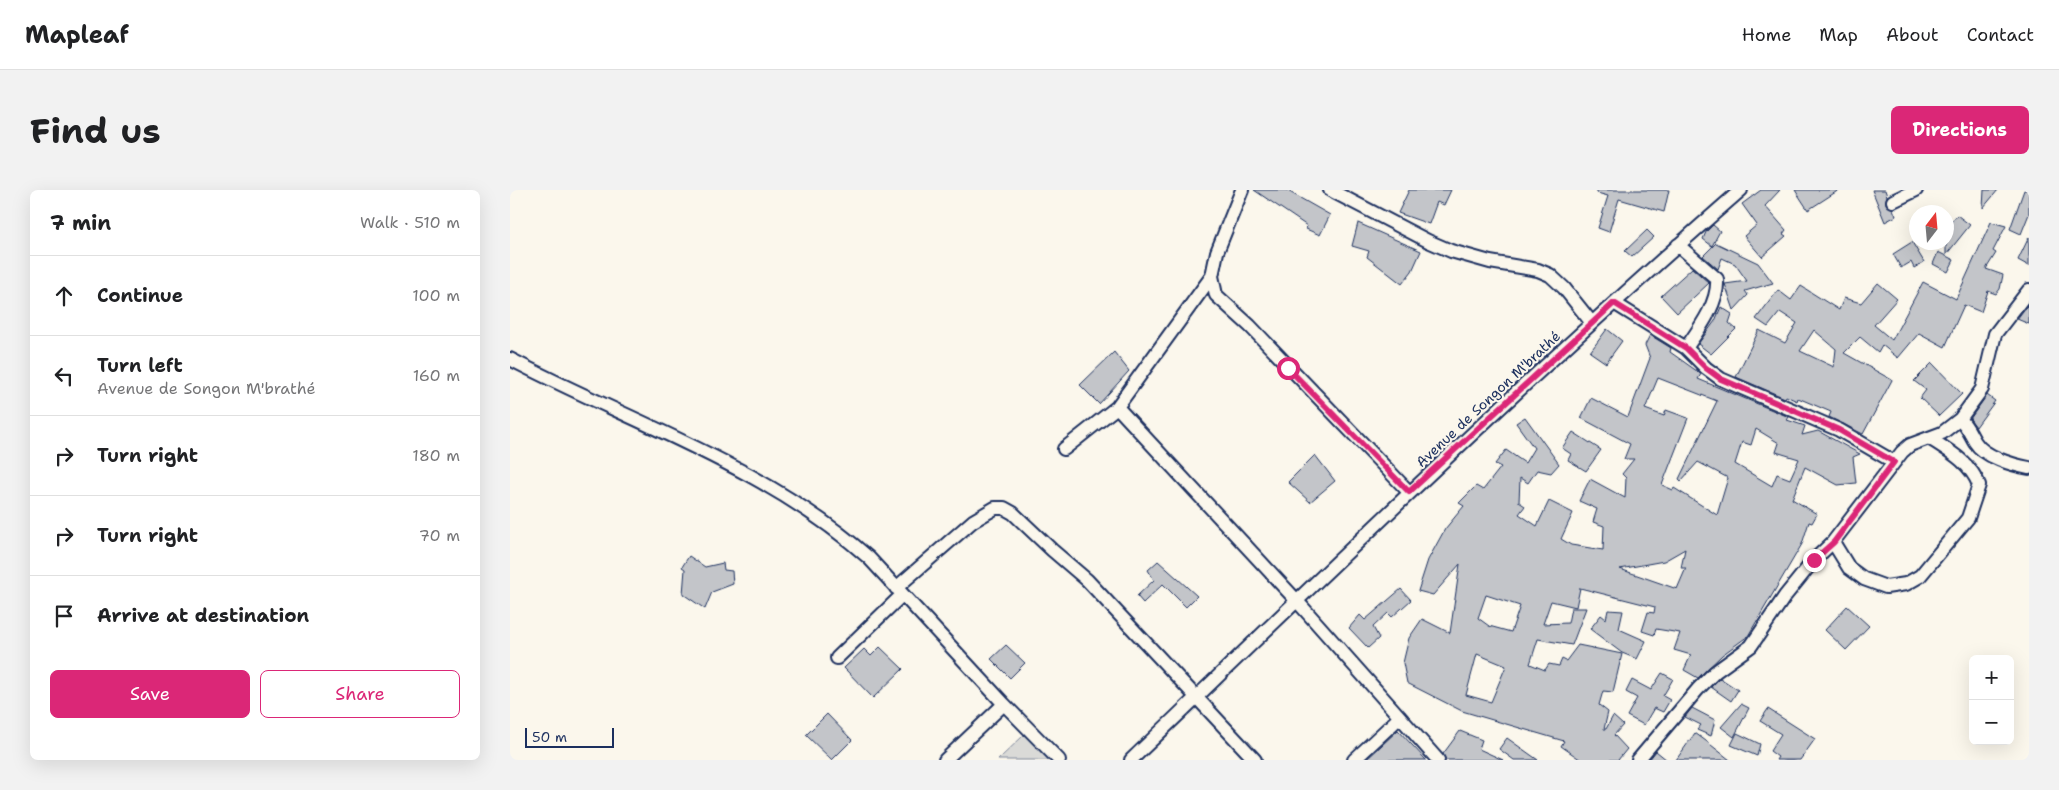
<!DOCTYPE html>
<html lang="en">
<head>
<meta charset="utf-8">
<style>
  body { margin:0; font-family:"Shantell Sans",sans-serif; background:#f2f2f2; color:#202124 }
  .controls { position:absolute; right:15px; bottom:15px; display:grid; overflow:hidden; border-radius:8px; box-shadow:0 5px 20px #0002 }
  .controls button { width:45px; height:45px; display:grid; place-items:center; padding:0; border:0; border-bottom:1px solid #e0e0e0; background:#fff; color:#202124; font:25px sans-serif }
  .compass { position:absolute; left:1399px; top:15px; width:45px; height:45px; border-radius:50%; background:#fff; box-shadow:0 5px 20px #0002; rotate:16deg }
  .scale { position:absolute; left:15px; bottom:12px; width:89px; box-sizing:border-box; padding-left:5px; border:2px solid #1b2f5e; border-top:0; font-size:14px; line-height:18px; white-space:nowrap; color:#1b2f5e; -webkit-text-stroke:4px #fbf7ec; paint-order:stroke }
  .stop { position:absolute; width:15px; height:15px; margin:-11px; border:4px solid #db2777; border-radius:50%; background:#fff }
  .stop.end { background:#db2777; border-color:#fff; box-shadow:0 1px 5px #0008 }
  .list { margin:0; padding:0; list-style:none }
  h2 { display:flex; justify-content:space-between; align-items:center; height:65px; margin:0; padding:0 20px; font-size:21px }
  h2 small { font-size:16px; font-weight:400; color:#757577 }
  .list li { display:grid; grid-template-columns:32px 1fr auto; gap:15px; align-items:center; box-sizing:border-box; height:80px; padding:0 20px; border-top:1px solid #e0e0e0 }
  .list b { display:block; font-size:19px; white-space:nowrap }
  .list p { margin:0; font-size:16px; white-space:nowrap; color:#757577 }
  .list em { font-size:16px; font-style:normal; color:#757577 }
  .actions { display:flex; gap:10px; padding:15px 20px }
  .actions a { flex:1; padding:11px 0; border:1px solid #db2777; border-radius:8px; text-align:center; font-size:18px; color:#db2777 }
  .actions .main { background:#db2777; color:#fff }
  .icon { flex:none; width:28px; height:28px; fill:none; stroke:currentColor; stroke-width:2; stroke-linecap:round; stroke-linejoin:round }
  .map { position:relative; flex:none; width:1519px; height:570px; overflow:hidden; border-radius:8px }
  header { display:flex; align-items:center; gap:30px; box-sizing:border-box; height:70px; padding:0 25px; background:#fff; border-bottom:1px solid #e0e0e0 }
  header strong { font-size:24px }
  nav { display:flex; gap:28px; margin-inline-start:auto; font-size:18px }
  .intro { display:flex; align-items:center; justify-content:space-between; box-sizing:border-box; height:120px; padding:0 30px }
  h1 { margin:0; font-size:35px }
  .button { padding:12px 22px; border-radius:8px; background:#db2777; color:#fff; font-size:18px; font-weight:700 }
  main { display:flex; gap:30px; padding:0 30px }
  aside { flex:1; background:#fff; border-radius:8px; box-shadow:0 5px 20px #0002 }
  .map>svg:first-child { display:block }
  .green { fill:#dadad7; stroke:#7a849a }
  .building { fill:#c3c5c9; stroke:#1b2f5e; fill-rule:evenodd }
  .lines { fill:none; stroke-linecap:round; stroke-linejoin:round }
  .minor-casing { stroke:#1b2f5e; stroke-width:16 }
  .minor { stroke:#fbf7ec; stroke-width:12 }
  .route { stroke:#db2777; stroke-width:6 }
  .labels { text-anchor:middle; dominant-baseline:central; stroke-width:4; stroke-linejoin:round; paint-order:stroke }
  .street-label { font-size:14px; fill:#1b2f5e; stroke:#fbf7ec }
</style>
</head>
<body>
<header>
<strong>Mapleaf</strong>
<nav><a>Home</a><a>Map</a><a>About</a><a>Contact</a></nav>
</header>
<div class="intro"><h1>Find us</h1><a class="button">Directions</a></div>
<main>
<aside>
<h2>7 min<small>Walk · 510 m</small></h2>
<ul class="list">
<li><svg class="icon" aria-label="ahead" viewBox="0 0 24 24"><path d="M12 20V5M6 11l6-6 6 6"/></svg><div><b>Continue</b></div><em>100 m</em></li>
<li><svg class="icon" aria-label="left" viewBox="0 0 24 24"><path d="M17 20v-9H6M10 6l-5 5 5 5"/></svg><div><b>Turn left</b><p>Avenue de Songon M'brathé</p></div><em>160 m</em></li>
<li><svg class="icon" aria-label="right" viewBox="0 0 24 24"><path d="M7 20v-9h11M14 6l5 5-5 5"/></svg><div><b>Turn right</b></div><em>180 m</em></li>
<li><svg class="icon" aria-label="right" viewBox="0 0 24 24"><path d="M7 20v-9h11M14 6l5 5-5 5"/></svg><div><b>Turn right</b></div><em>70 m</em></li>
<li><svg class="icon" aria-label="arrive" viewBox="0 0 24 24"><path d="M6 21V4h12l-3 4 3 4H6"/></svg><div><b>Arrive at destination</b></div></li>
</ul>
<div class="actions"><a class="main">Save</a><a>Share</a></div>
</aside>
<div class="map">
<svg width="1519" height="570" viewBox="0 0 1519 570">
  <rect width="100%" height="100%" fill="#fbf7ec"/>
  <filter id="ink" filterUnits="userSpaceOnUse"><feTurbulence type="fractalNoise" baseFrequency=".02" numOctaves="2"/><feDisplacementMap in="SourceGraphic" scale="10" xChannelSelector="R" yChannelSelector="G"/><feConvolveMatrix kernelMatrix="1 2 1 2 8 2 1 2 1" color-interpolation-filters="sRGB"/></filter>
  <g filter="url(#ink)">
    <path class="green" d="M516,543L542,570H488Z"/>
    <path class="building" d="M744,0H776L820,25L810,45L796,39L797,36Z
      M899,0H941L934,15L927,12L919,34L888,23Z
      M1087,0H1159L1154,22L1109,9L1099,42L1088,38L1098,6L1087,3Z
      M1251,0H1270L1255,16L1276,40L1273,44L1276,46L1252,67L1234,46L1247,35L1232,14Z
      M1285,0H1329L1298,20Z
      M1362,0H1375L1377,6L1376,14L1383,19L1386,26L1375,32Z
      M1474,0H1488L1473,18Z
      M1514,0H1519V24L1511,44L1500,39Z
      M1447,25L1460,35L1436,65V38Z
      M1481,32L1496,36L1483,61L1486,63L1476,79L1493,85L1490,99L1486,104L1478,101L1471,122L1454,115L1435,157L1409,143L1388,168L1372,155L1368,162L1350,147L1334,163L1382,190L1353,244L1319,227L1321,222L1288,208L1287,211L1276,206L1275,208L1226,187L1249,140L1275,153L1287,133L1270,122L1258,137L1246,129L1268,100L1281,110L1291,96L1329,120L1334,108L1351,113L1368,93L1387,109L1364,135L1382,150L1413,92L1446,109ZM1304,140L1326,159L1324,177L1290,161Z
      M848,33L911,61L902,81L892,94L857,67L859,61L842,56Z
      M1203,35L1210,41L1202,56L1193,49L1196,42Z
      M1137,40L1144,47L1122,67L1115,61Z
      M1519,47V76L1508,70Z
      M1402,52L1414,72L1404,78L1401,72L1391,78L1383,64Z
      M1206,53L1248,73L1263,93L1235,101L1238,105L1224,120L1215,94L1237,91L1225,74L1212,68L1208,79L1193,66Z
      M1428,62L1444,70L1438,82L1423,74Z
      M1182,78L1199,93L1167,123L1151,106Z
      M1519,113V134L1507,129Z
      M1211,117L1222,124L1219,133L1226,139L1201,164L1188,154L1205,131Z
      M1097,139L1112,151L1096,173L1080,162Z
      M1140,145L1161,158L1160,162L1191,184L1188,189L1279,227L1277,230L1295,236L1292,245L1308,241L1350,264L1343,267L1346,293L1328,295L1295,277L1282,309L1307,324L1302,333L1299,332L1292,354L1238,446L1212,465L1188,488L1174,480L1181,465L1164,460L1170,443L1146,439L1144,445L1132,441L1138,422L1144,423L1145,417L1070,398L1066,417L1041,411L1033,434L1058,433L1061,418H1076L1062,455L1028,449L1020,474L1035,480L1039,474L1049,476L1052,469L1056,471L1068,455L1112,464L1103,502L1093,501L1089,515L1098,522L1094,539H1096L1103,526L1113,535L1104,545L1117,559L1108,570H1071L1051,556L1054,551L952,521L897,493L893,473L899,448L912,429L940,443L950,374L923,405L908,401L918,370L935,339L954,316L949,313L966,296L973,300L991,277L985,274L996,260L1015,273L1024,258L1006,233L1015,227L1049,274L1041,283L1027,280L1018,293L1010,288L1009,312L1015,316L1009,324L1027,336L1039,311L1063,323L1051,349L1061,355L1093,360L1094,336L1083,332L1087,319L1069,311L1080,289L1115,308L1116,288L1112,284L1124,269H1114L1120,254L1071,228L1081,208L1118,227L1140,168L1135,155ZM1148,188L1207,211L1169,289L1171,291L1188,272L1218,288L1207,325L1164,298L1163,300L1152,295L1178,228L1156,220L1154,226L1135,219ZM1246,239L1269,253L1266,262L1289,269L1280,289L1267,284L1262,296L1225,274L1232,252L1241,255ZM1175,359L1171,378H1176L1167,399L1110,379L1154,371ZM976,405L1010,416L1001,442L979,436L968,428ZM967,464L996,476L981,512L956,505Z
      M604,162L619,181L589,214L570,195Z
      M1422,173L1452,204L1429,226L1410,208L1416,200L1404,191Z
      M1477,205L1485,211L1466,237L1460,229Z
      M1063,242L1091,260L1076,281L1058,270L1061,264L1052,258Z
      M805,265L825,291L800,312L778,292Z
      M179,366L195,377L213,373L214,380L222,381L223,394L202,402L195,419L173,404L175,379L172,377Z
      M648,371L687,406L676,417L653,394L633,413L627,406L644,390L638,380Z
      M891,399L901,410L882,427L878,423L863,437L869,448L858,458L839,438L850,425L855,430Z
      M1337,416L1359,436L1336,460L1315,440Z
      M1098,420L1113,421L1109,439L1136,451L1127,469L1112,463L1080,439L1091,425L1096,429Z
      M496,455L515,473L500,488L481,469Z
      M370,457L393,479L363,508L334,478L354,459L361,466Z
      M1152,483L1163,489L1153,506L1160,510L1153,522L1144,518L1134,535L1117,526L1127,508L1116,502L1122,490L1141,500Z
      M1210,488L1228,500L1221,511L1201,497Z
      M1231,514L1239,518L1224,547L1211,537Z
      M1182,518L1205,530L1201,546L1187,540L1191,535L1175,527Z
      M1258,519L1305,549L1290,570H1266L1268,567L1260,561L1271,544L1250,531Z
      M317,524L342,550L322,570L296,545Z
      M888,540L916,570H856Z
      M950,541L972,550L969,559L993,570H936L933,564Z
      M1185,543L1196,551L1220,570H1166Z
      M1227,543L1250,554L1247,566L1221,555Z
      M997,548L1028,570H1004L989,559Z
      M1146,561L1157,570H1139Z"/>
    <g class="lines">
      <defs>
        <path id="minor" d="M732,0L707,62L702,86L706,105L740,136L899,302
          M820,0L918,51L941,61L980,72L1028,80L1040,85L1054,98L1082,133
          M1383,11L1406,0
          M1168,55L1207,89C1209,113 1189,139 1176,158
          M1104,113L1176,158L1196,178L1211,189L1329,240L1384,272
          M0,169C120,232 256,276 359,368L494,514L549,570
          M607,217L787,411L928,570
          M1450,229C1458,237 1460,244 1465,252C1474,267 1503,275 1519,278
          M554,259L607,217L702,86
          M1323,352L1339,378L1354,389L1376,397L1396,394L1410,386L1458,328L1469,295C1460,272 1439,261 1419,248
          M386,398L463,331L485,318H494L503,323L542,360L577,390L745,570
          M327,468L392,405
          M435,570L494,514
          M621,570C822,377 1021,183 1231,0
          M844,570L890,527
          M1128,570L1188,499L1205,482L1241,456L1275,406L1304,370L1323,352L1392,262L1400,255L1432,243L1450,229L1472,199L1485,144L1519,100"/>
      </defs>
      <use href="#minor" class="minor-casing"/>
      <use href="#minor" class="minor"/>
    </g>
  </g>
  <g class="lines" filter="url(#ink)">
    <path class="route" d="M778,178L899,302L1104,113L1176,158L1196,178L1211,189L1329,240L1384,272L1324,352L1304,370"/>
  </g>
  <g class="labels">
    <g class="street-label">
      <text transform="translate(978 209) rotate(-43)">Avenue de Songon M'brathé</text>
    </g>
  </g>
</svg>
<div class="controls">
<button>+</button>
<button>−</button>
</div>
<svg class="compass" viewBox="-18 -18 36 36"><path d="M0-13l5 13h-10z" fill="#e53935"/><path d="M0 13l5-13h-10z" fill="#757577"/></svg>
<div class="scale">50 m</div>
<div class="stop" style="left:778px;top:178px"></div>
<div class="stop end" style="left:1304px;top:370px"></div>
</div>
</main>
</body>
</html>
